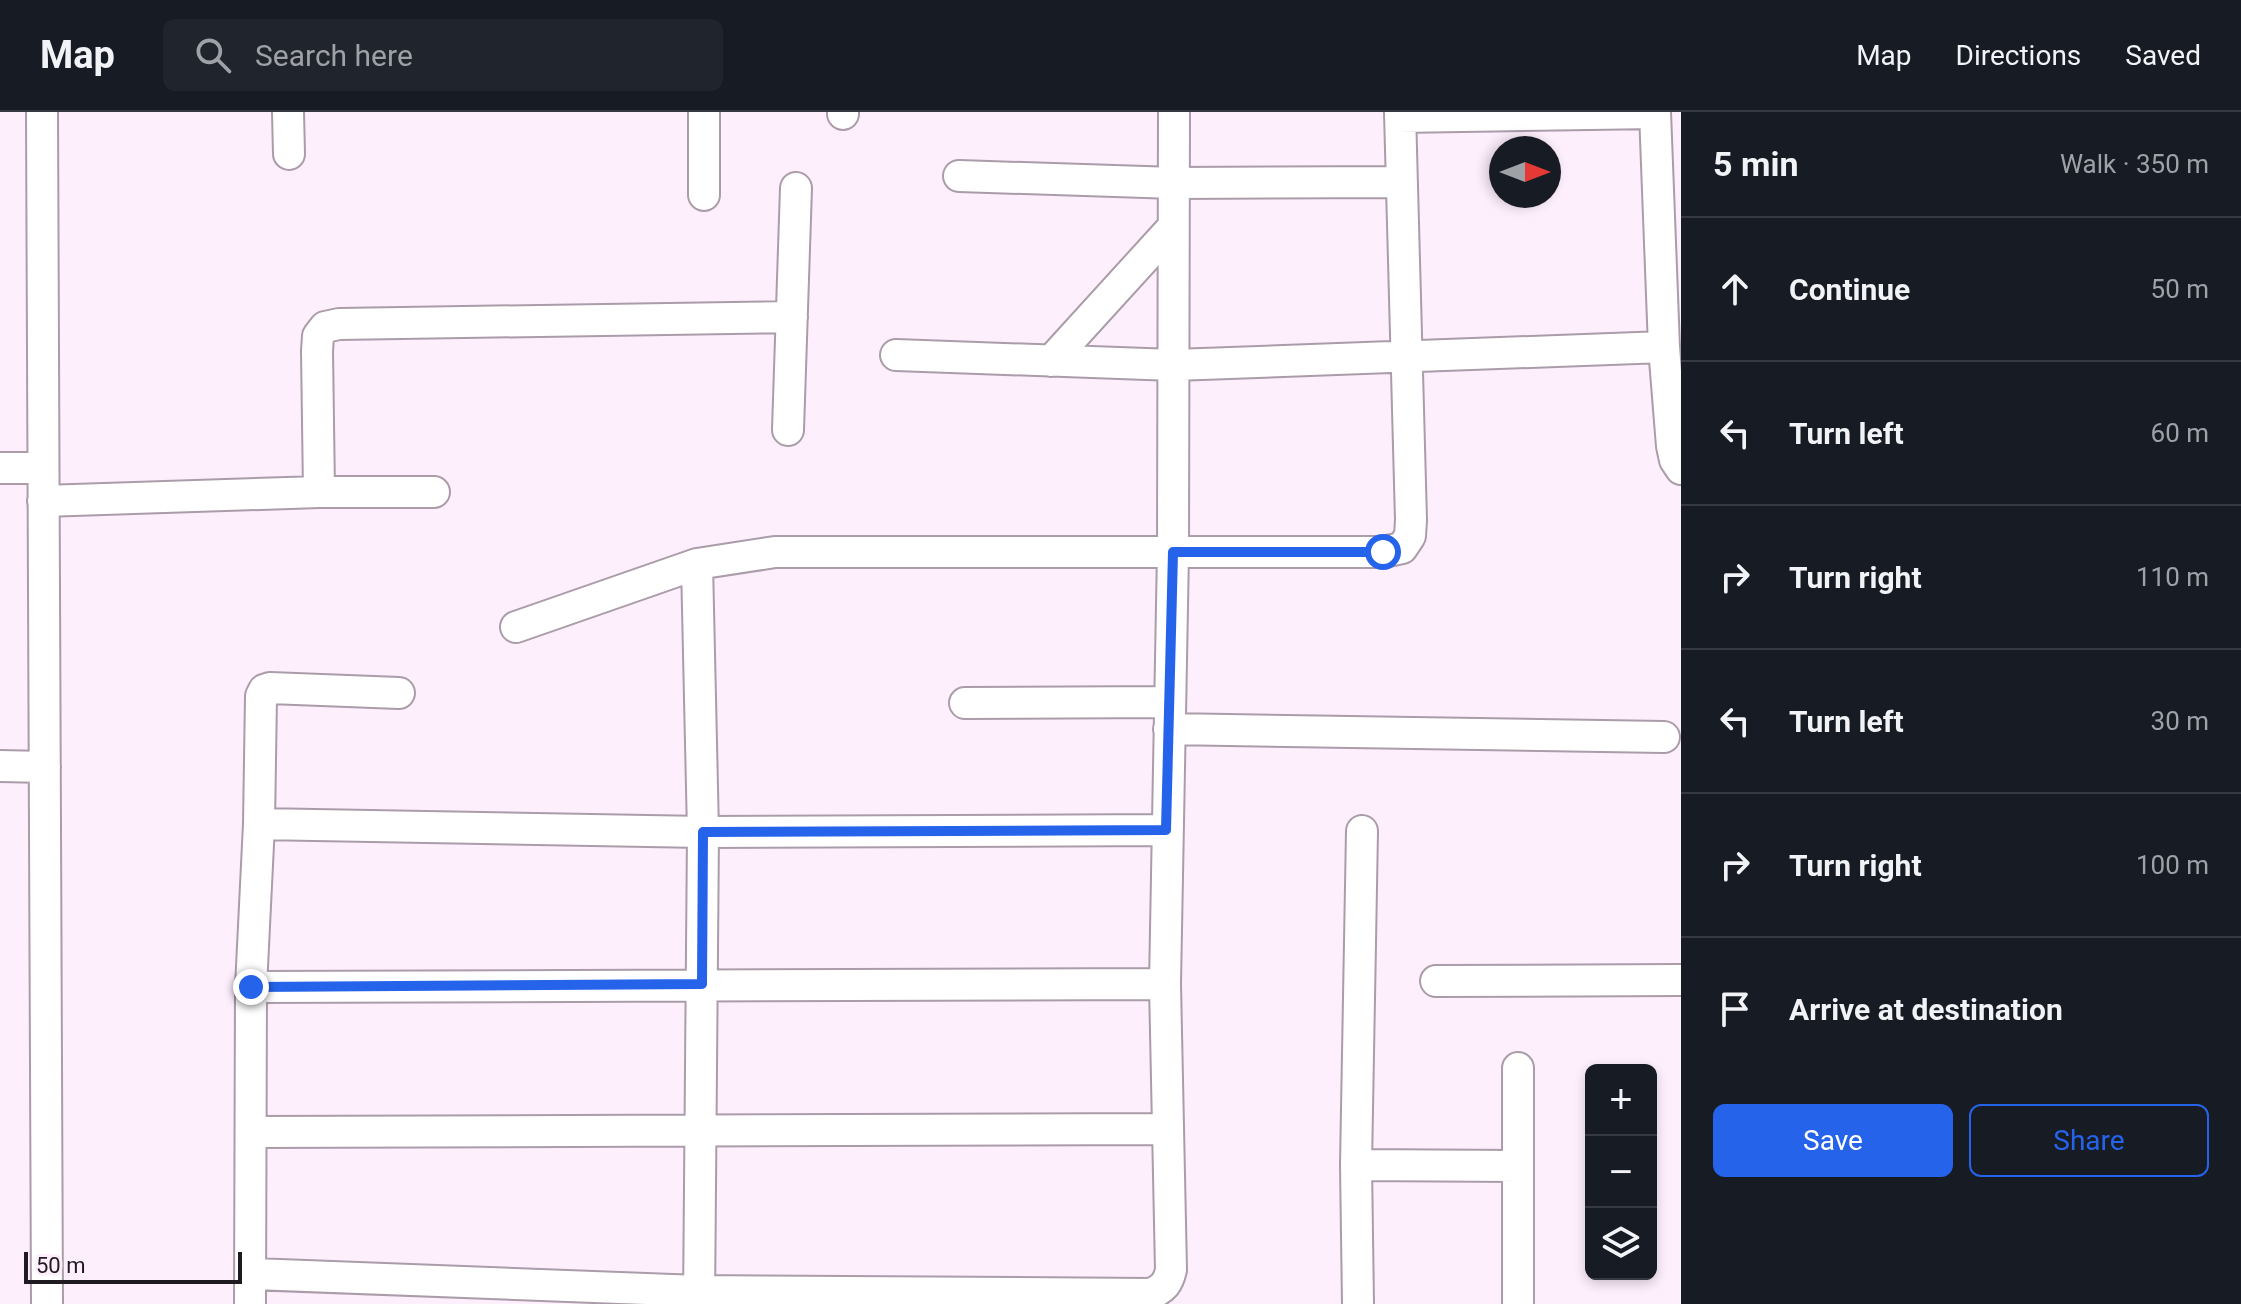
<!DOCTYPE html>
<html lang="en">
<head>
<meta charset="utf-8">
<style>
  body { margin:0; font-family:Roboto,sans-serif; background:#20242c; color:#f1f3f6 }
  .controls { position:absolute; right:24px; bottom:24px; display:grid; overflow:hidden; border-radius:12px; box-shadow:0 4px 12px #0003 }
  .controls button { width:72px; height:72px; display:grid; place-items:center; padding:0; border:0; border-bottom:2px solid #363941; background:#171b24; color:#f1f3f6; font:40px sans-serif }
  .compass { position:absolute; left:1489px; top:24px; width:72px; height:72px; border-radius:50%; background:#171b24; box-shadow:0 4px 12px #0003; rotate:90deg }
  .scale { position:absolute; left:24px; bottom:20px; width:218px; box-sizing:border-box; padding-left:8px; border:4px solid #201b20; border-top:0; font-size:22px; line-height:28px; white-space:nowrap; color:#201b20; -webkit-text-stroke:6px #feeffd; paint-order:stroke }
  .stop { position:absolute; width:24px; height:24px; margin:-18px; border:6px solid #2563eb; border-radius:50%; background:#fff }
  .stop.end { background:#2563eb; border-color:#fff; box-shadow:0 2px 8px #0008 }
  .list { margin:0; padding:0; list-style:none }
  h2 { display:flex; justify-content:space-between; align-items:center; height:104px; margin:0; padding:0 32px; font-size:34px }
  h2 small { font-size:26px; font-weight:400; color:#9ea1a6 }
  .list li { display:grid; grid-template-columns:52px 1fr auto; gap:24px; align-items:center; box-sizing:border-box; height:144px; padding:0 32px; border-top:2px solid #363941 }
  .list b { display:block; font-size:30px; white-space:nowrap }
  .list em { font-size:26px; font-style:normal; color:#9ea1a6 }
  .actions { display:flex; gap:16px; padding:24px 32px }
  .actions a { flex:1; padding:18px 0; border:2px solid #2563eb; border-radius:12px; text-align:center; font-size:28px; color:#2563eb }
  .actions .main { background:#2563eb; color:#fff }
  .icon { flex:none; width:44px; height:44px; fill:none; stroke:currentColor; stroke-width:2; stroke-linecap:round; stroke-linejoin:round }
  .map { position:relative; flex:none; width:1681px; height:1192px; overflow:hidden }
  header { display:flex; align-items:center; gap:48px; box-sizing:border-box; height:112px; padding:0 40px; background:#171b24; border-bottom:2px solid #363941 }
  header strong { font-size:38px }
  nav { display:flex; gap:44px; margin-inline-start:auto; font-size:28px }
  .search { width:560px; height:72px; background:#20242c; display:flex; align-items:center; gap:20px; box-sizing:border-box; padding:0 28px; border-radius:12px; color:#9ea1a6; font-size:30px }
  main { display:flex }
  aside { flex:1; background:#171b24 }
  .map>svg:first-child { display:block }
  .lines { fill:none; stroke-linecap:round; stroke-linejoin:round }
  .minor-casing { stroke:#aa9ca8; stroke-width:34 }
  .minor { stroke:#fff; stroke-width:30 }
  .route { stroke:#2563eb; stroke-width:10 }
</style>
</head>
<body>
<header>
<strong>Map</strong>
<div class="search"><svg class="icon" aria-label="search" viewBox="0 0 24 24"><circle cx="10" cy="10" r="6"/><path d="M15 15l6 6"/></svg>Search here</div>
<nav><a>Map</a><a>Directions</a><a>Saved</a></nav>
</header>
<main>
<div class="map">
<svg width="1681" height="1192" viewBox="0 0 1681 1192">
  <rect width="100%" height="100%" fill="#feeffd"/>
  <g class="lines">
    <defs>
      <path id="minor" d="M42,0L47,1192
        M288,0L289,42
        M704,0V83
        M843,0V2
        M1655,0L1664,235L1672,334L1675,348L1681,357
        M1400,5L1655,1
        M959,64L1175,71L1401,70
        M896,243L1174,253L1664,235
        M1051,249L1173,115
        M788,318L796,76
        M0,356H43
        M319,380L317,239L318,224L325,215L339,212L792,205
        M43,389L319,380H434
        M697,452L703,720L699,1192
        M516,515L697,452L775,440H1383L1402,436L1410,424L1411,408L1400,0
        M965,591L1170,590
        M1169,617L1664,625
        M0,654L45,655
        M259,712L703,720L1166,718
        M1436,869L1681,868
        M251,875L1165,872
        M1518,956V1192
        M251,1020L1167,1017
        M1356,1053L1362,719
        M251,1162L699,1179L1151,1182C1164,1176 1168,1171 1171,1158L1165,872L1173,440L1174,0
        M250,1192L251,875L259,712L261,584L264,578L270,576L399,581
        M1358,1192L1356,1053L1518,1054"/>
    </defs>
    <use href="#minor" class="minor-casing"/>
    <use href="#minor" class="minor"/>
  </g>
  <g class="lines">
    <path class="route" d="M251,875L702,872L703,720L1166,718L1173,440H1383"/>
  </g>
</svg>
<div class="controls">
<button>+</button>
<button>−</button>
<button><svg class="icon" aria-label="layers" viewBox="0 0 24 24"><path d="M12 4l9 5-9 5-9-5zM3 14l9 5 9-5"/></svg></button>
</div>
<svg class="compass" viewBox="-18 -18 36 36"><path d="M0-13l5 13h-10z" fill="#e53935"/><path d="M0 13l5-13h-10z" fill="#9ea1a6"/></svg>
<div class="scale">50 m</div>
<div class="stop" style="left:1383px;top:440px"></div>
<div class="stop end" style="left:251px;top:875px"></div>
</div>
<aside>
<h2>5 min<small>Walk · 350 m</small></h2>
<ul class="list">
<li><svg class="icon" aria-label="ahead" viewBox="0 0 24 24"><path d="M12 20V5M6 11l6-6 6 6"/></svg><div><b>Continue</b></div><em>50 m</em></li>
<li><svg class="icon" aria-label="left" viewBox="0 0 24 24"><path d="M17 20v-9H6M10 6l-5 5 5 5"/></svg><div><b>Turn left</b></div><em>60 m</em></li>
<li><svg class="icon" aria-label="right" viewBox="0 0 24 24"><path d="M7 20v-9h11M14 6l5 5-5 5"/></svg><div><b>Turn right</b></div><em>110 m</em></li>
<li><svg class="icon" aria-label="left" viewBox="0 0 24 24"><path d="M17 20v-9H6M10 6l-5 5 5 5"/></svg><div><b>Turn left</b></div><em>30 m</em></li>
<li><svg class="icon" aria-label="right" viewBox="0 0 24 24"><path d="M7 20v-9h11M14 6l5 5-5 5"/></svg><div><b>Turn right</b></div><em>100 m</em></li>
<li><svg class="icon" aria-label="arrive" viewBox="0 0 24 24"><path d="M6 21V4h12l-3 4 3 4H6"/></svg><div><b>Arrive at destination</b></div></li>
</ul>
<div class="actions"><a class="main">Save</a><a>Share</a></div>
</aside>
</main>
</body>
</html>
